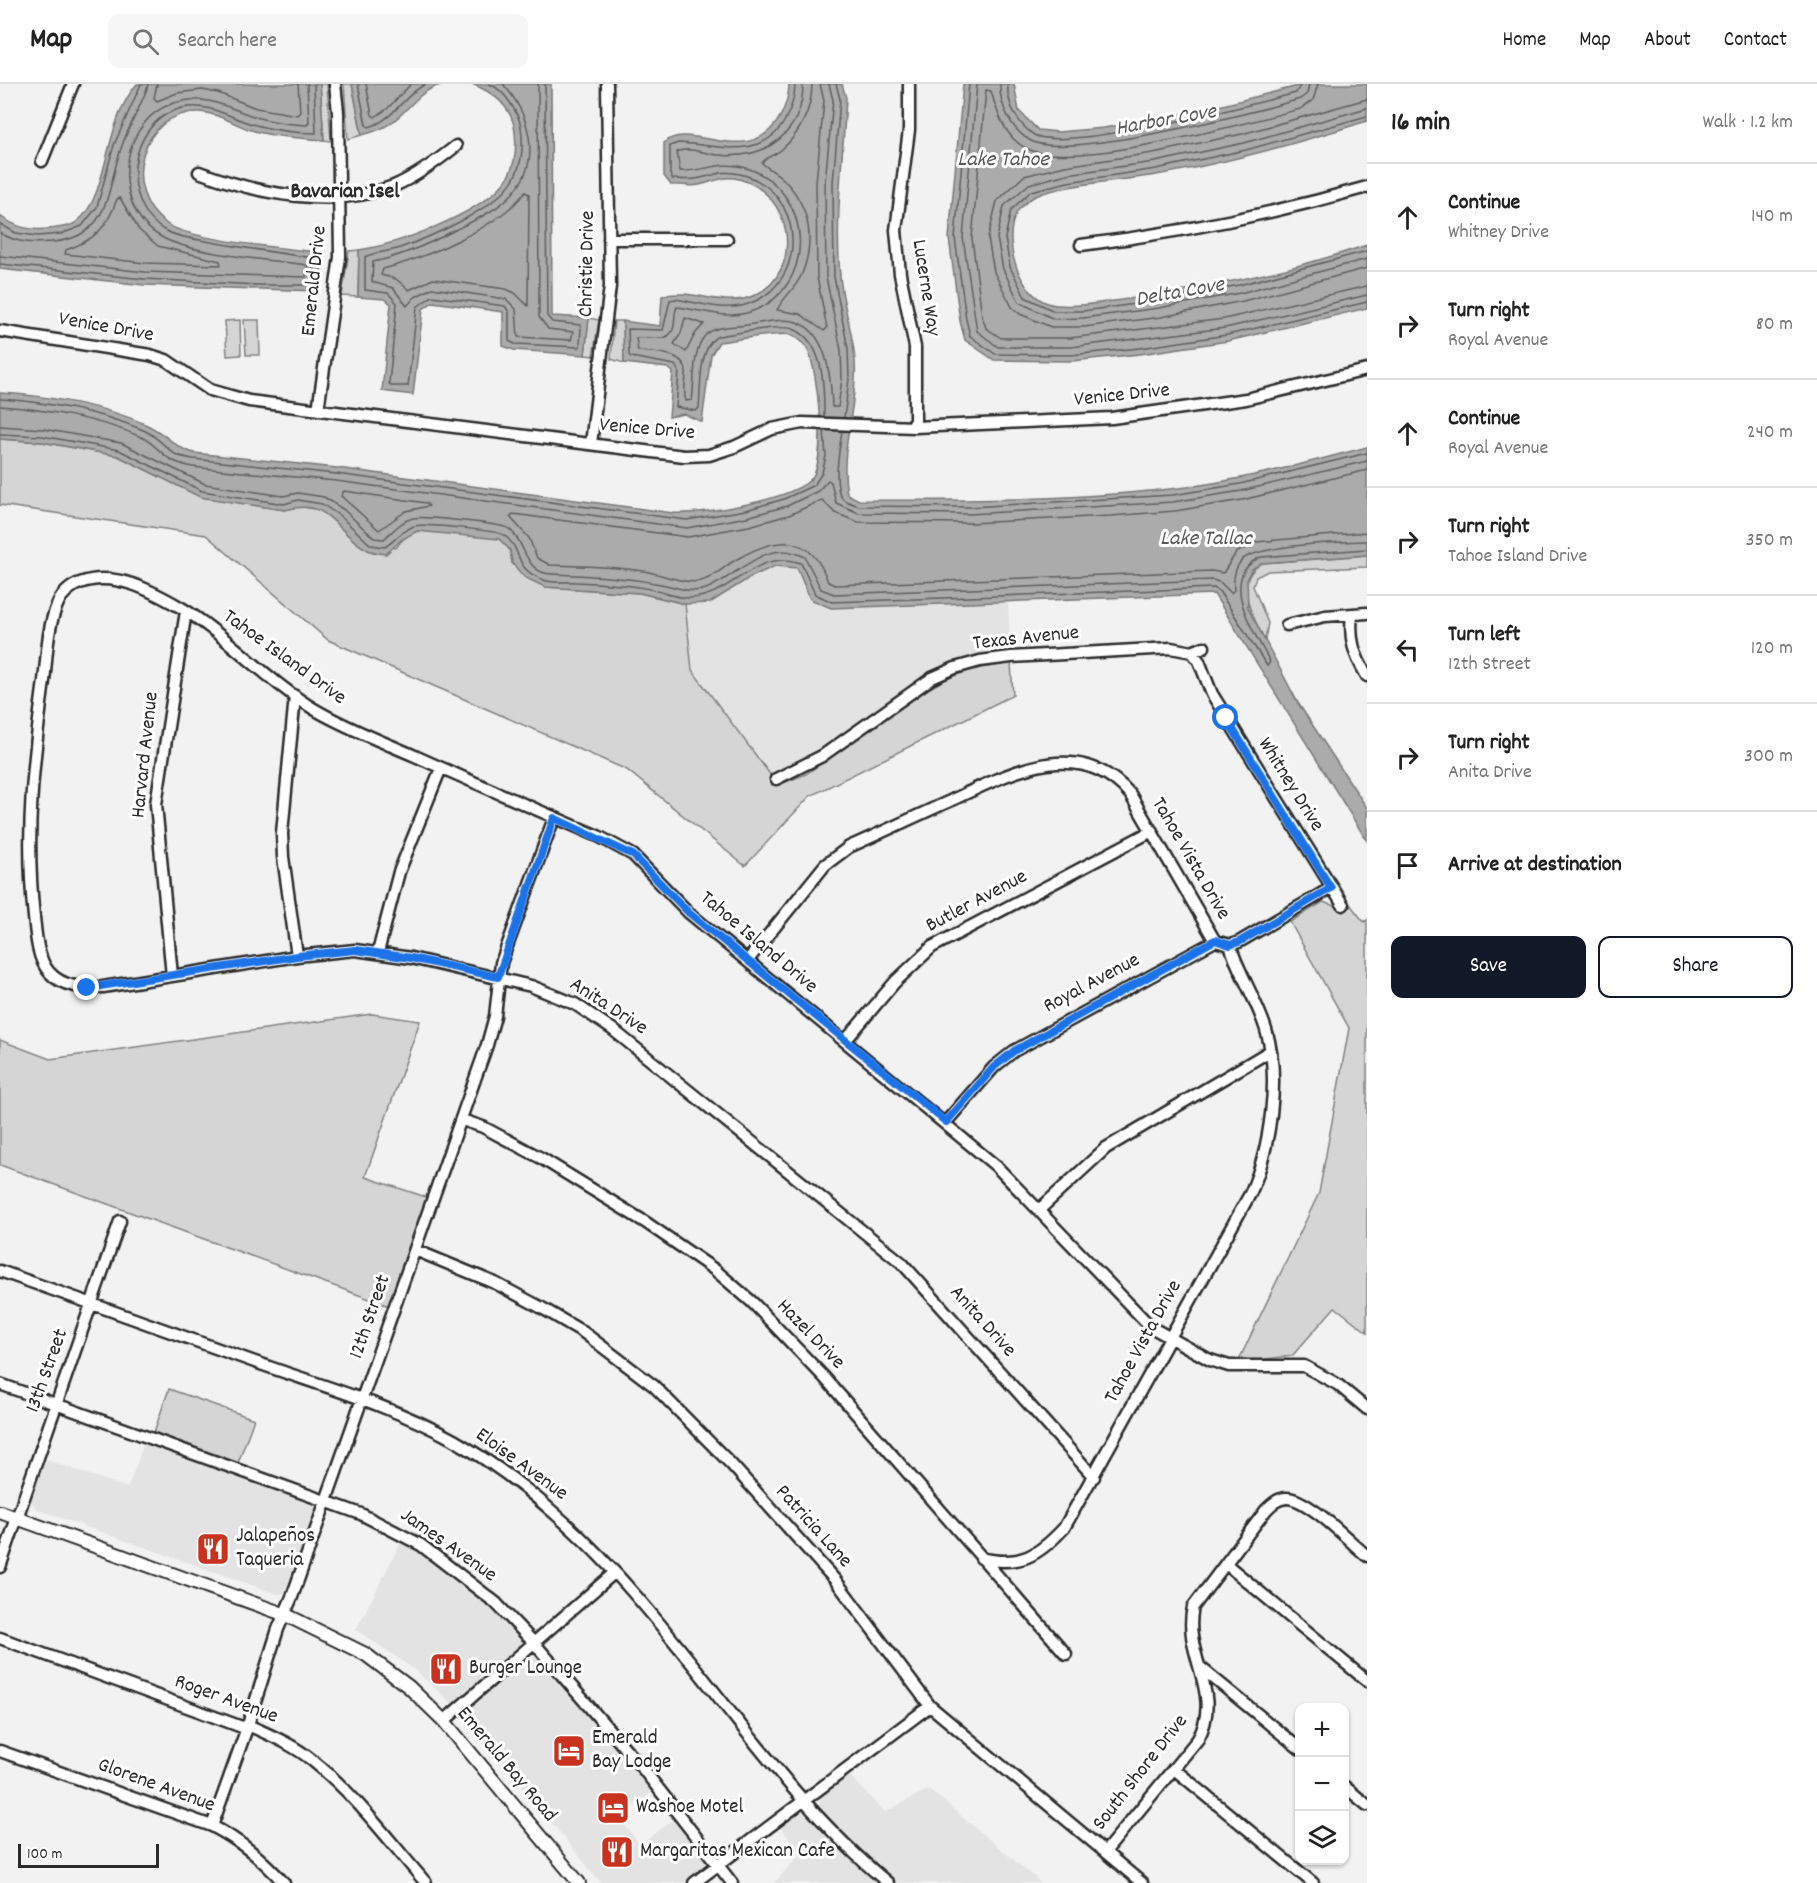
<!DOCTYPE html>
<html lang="en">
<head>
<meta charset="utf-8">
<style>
  body { margin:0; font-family:Dekko,sans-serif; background:#f6f6f6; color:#222 }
  .controls { position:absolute; right:18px; bottom:18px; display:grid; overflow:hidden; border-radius:12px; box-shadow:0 2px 4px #0004 }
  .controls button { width:54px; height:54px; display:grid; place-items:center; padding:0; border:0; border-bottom:2px solid #e0e0e0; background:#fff; color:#222; font:30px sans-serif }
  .scale { position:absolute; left:18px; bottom:15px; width:141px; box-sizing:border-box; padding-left:6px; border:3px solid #2b2b2b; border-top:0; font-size:16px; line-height:21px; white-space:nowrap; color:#2b2b2b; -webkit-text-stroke:4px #fff; paint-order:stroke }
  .stop { position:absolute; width:18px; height:18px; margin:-14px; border:4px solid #1a73e8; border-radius:50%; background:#fff }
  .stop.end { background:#1a73e8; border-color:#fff; box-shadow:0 2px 6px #0008 }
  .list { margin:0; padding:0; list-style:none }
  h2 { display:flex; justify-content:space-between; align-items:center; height:78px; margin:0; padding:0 24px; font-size:26px }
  h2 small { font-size:20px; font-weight:400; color:#767676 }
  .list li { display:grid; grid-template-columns:39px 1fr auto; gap:18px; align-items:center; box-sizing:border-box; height:108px; padding:0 24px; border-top:2px solid #e0e0e0 }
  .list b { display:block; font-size:22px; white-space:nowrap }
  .list p { margin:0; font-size:20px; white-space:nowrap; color:#767676 }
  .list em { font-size:20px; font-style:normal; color:#767676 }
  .actions { display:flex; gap:12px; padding:18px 24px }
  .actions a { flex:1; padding:14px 0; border:2px solid #111827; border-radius:12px; text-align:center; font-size:21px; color:#111827 }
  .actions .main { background:#111827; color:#fff }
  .icon { flex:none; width:33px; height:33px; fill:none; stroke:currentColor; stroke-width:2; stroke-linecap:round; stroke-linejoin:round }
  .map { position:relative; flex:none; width:1367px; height:1799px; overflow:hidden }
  header { display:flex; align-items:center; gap:36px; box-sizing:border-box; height:84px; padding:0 30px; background:#fff; border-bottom:2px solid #e0e0e0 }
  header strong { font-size:28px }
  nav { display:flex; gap:33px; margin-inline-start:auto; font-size:21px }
  .search { width:420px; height:54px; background:#f6f6f6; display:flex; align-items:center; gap:15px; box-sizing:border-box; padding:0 21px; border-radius:12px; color:#767676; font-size:22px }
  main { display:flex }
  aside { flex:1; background:#fff }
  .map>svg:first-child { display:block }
  .built { fill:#e3e3e3 }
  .green { fill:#d5d5d5; stroke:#808080; stroke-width:1.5 }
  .water { fill:#ababab; stroke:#787878; stroke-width:1.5 }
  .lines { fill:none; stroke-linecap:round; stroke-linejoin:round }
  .shore { stroke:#5e5e5e; stroke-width:1.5 }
  .minor-casing { stroke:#2b2b2b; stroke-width:15 }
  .major-casing { stroke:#2b2b2b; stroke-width:16 }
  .minor { stroke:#fff; stroke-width:10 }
  .major { stroke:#fff; stroke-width:12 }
  .route { stroke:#1a73e8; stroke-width:8 }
  .labels { text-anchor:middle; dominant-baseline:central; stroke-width:6; stroke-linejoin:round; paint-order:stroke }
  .street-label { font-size:21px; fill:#2b2b2b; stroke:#fff }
  .poi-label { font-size:21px; fill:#2b2b2b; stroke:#fff; text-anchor:start }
  .water-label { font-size:22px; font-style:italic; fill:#585858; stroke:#fff }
  .neighbourhood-label { font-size:22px; font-weight:bold; fill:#2b2b2b; stroke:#fff }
</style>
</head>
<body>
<header>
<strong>Map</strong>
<div class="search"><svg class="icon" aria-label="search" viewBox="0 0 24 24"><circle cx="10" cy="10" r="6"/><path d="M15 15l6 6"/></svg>Search here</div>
<nav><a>Home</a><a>Map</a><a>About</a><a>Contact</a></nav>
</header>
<main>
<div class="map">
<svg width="1367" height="1799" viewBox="0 0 1367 1799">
  <rect width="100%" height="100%" fill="#f2f2f2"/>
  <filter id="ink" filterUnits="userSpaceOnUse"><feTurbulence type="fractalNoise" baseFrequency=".0167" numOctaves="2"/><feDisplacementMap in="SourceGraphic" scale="12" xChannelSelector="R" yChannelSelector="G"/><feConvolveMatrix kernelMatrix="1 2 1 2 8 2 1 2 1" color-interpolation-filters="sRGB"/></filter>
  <g filter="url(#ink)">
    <path class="built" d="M775,482L797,484L810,515L831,524L1008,517L1010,565L963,574L932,585L825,662L769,690L692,586L685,520L710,519L749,494Z
      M144,1359L314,1419L318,1422L287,1509L277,1510L36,1425L30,1416L44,1375L128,1404Z
      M402,1456L437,1478L495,1525L522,1557L518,1567L453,1621L414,1585L356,1546Z
      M538,1573L654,1706L619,1733L640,1761L676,1734L707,1771V1782L684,1799H601L463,1630L526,1576Z
      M849,1691L885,1728L929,1705L1041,1799H896L841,1751L818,1724L821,1713Z
      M802,1729L807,1730L831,1757L879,1799H774L801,1769L780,1743Z"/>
    <path class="green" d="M320,0H327L331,57L324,56Z
      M344,0H352L362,51L348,55Z
      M359,166L358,213L342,212L349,167Z
      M589,234L599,236L593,272L585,271Z
      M240,236L241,271L227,272L225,237Z
      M244,236H259L260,271H246Z
      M614,237H623L624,279L611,275Z
      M0,355L42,358L118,372L201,413L285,426L298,422L320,426L336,437L354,455L396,464C401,456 409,449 418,447C425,446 493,452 499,455C509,459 511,470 512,479L545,503L640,509L685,520L692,586L778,701L806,690L928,605L953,591L981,583L1011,579L1013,611L810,712L745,782L627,686L328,556L206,451L0,421Z
      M1367,471V483L1268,487L1256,493L1253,502L1268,539L1265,556C1253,533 1231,497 1262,479Z
      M1323,818L1340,824L1349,819L1364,838L1367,836V1248L1335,1223L1292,1272L1238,1278L1319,1109L1349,944L1290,838Z
      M372,930L420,937L365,1093L429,1114L389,1222L0,1081V956L50,975Z
      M169,1305L254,1335L238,1379L154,1348Z"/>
    <path class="water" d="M137,0H320L324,56C299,54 271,53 248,45C232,39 217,29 200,28C140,27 119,107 167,140C189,156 288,165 319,168L323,172L320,200L316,207L144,201L0,185V132C16,143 29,147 48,145C58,144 72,143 79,136C109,110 104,37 137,0Z
      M352,0H444C421,5 413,21 396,35C386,44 375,48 362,51Z
      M472,0H551L552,232L589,234L585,271L514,266L503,262V228L433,218L423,225L413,311L382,307L391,220L385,215L358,213L359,166C399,160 476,131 503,100C515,85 517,66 515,48C513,23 493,8 472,0Z
      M789,0H842L846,14C843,73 835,132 840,192C843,227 858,260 855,296C853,335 840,371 847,410L859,416C963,417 1067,416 1170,405C1236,398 1303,380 1367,363V471L1262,479L1252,485L1247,494L1248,524L1298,619L1367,724V757L1214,510L831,524L810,515L797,484L775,482L749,494L710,519L685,520L640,509L545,503L524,493L512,479L510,466L499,455L417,447L401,456L386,470C381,469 373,469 368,466C334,449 332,413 285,426L200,413L118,372L42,358L0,355V309C44,311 106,322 147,341C165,349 175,364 194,369L337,384L673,429C702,431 789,416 810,396C828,380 818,288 808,266C806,260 798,254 792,251C782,247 731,257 719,258L711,271L702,338L684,330L669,333L673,288L668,284L624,279L623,237L660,242L662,212C694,203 725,227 757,210C804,186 793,109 739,95C723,91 714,98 699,101C690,103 680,100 671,101L664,92V59C689,34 751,88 781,31C786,21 789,11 789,0Z
      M963,0H1014L1019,27L1038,46L1058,48L1104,44L1203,26L1306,0H1367V37C1298,59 1228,79 1156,91C1129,96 1052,101 1032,114C1027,117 1018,125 1016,130C1001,159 1021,218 1056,221C1080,223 1105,218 1129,215C1209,204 1290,187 1367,161V224L1228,257L1140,270L1072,277L994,276L965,256L960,237L949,154Z"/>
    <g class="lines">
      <path class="shore" d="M157,0L154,14L157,17L177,9L202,6L218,9L256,24L297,31L300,28L298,0
        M358,0L366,41L369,43C394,36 404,10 426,0
        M366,0L372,31L375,33L387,25L411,0
        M489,0C504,5 518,28 521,43C524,64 522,87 507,104C485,129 431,153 400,164C389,168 374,168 365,173V206L388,209L397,219L389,299L391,302H408L417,223L432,212L505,222L509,228V257L515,260L580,263L581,241L552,238L547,232L545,0
        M503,0C529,29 543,76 513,109C498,126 475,136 455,146C429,160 403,172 373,178L372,198L393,204L407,222L415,213L432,204L506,215L516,225L518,253L571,256L573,248L548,245L539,233L538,0
        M795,0C795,13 791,25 785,36C763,78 714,60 678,59L670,62V90L672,95C680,95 688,96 695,95C712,93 722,85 740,90C805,105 811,199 748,220C725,228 699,219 676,215L670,216L663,246L628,245L629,271L631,273L675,281L679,288L676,323L696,327L699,324C701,304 698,263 718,252C735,250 778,240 793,245C825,257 824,305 824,333
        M803,0C803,50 765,76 718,71C705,70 690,62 677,68L680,87C702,88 720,77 743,83C814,102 820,205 750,228C726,236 701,226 677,223C674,229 675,235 674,242C670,262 648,251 636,254L638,267C656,269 689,267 686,293C685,301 683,310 686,317L692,316C695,298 692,267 704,253C714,241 733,243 747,241C761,239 779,234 793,237C828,245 831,295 832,323H838L842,295L841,266L826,193L825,98L833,16L829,0
        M812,0C812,25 800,50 781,66C775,71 766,73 762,79C768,85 778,89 784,96C810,122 816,158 801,192C795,205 782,215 777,226L800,230L824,247L827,244L817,193L816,98L824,17L820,0
        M836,0L840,15L833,99L834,193L848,265L849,295L844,334
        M969,0L955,154L966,235L970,252L995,270L1071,271L1140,264L1227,251L1367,218
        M977,0L963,154L977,247L998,263H1071L1225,244L1367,211
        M1000,0C999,21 1012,47 1031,57C1066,76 1256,28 1300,15L1307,10L1309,0
        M1008,0C1006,18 1018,41 1034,51C1066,68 1254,20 1296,9L1301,0
        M1318,0L1313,16L1300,25C1246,39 1077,85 1030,66C1006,57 997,29 991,7L986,6L972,154L982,232L986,244L1001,254H1070L1224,235L1367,202
        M1367,15L1242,50L1153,69L1065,82L1024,92L997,117L988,154L994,188L1012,223L1020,230L1051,243H1084L1161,233L1243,217L1367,184
        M1367,24L1244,59L1155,78L1067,90L1029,100L1004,122L997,154L1003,185L1019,218L1054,235L1083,234L1159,224L1240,209L1367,175
        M1367,32L1246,66L1156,85L1068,98L1031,107L1011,126L1005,154L1010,183L1025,213L1054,227H1083L1158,217L1239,201L1367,167
        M525,108L529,110L528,222L515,209L506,205L433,195L409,206L396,195L381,191L383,185C423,175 501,142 525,108Z
        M120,114L139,146L158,162L220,177L221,181L145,179L65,170L66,166C94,156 107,145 117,115Z
        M0,140L16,149L38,152L61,150L82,142L97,123L114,61L141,0
        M0,149C17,159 33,160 53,158C113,153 106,102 123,59C127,46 148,8 148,0
        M0,172L145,188L306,193L308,183L306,181C270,176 193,170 163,154C106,124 119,27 183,17C211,12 228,24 253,32C270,38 289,40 307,41L309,38L307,0
        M0,180L144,195L257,201H312L314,174C278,169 242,164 206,157C193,155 177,153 166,147C140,133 130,98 137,71C143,48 158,30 182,24C209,18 228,33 252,40C272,46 295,49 316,49L314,0
        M685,234L704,240L695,250L686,268L674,260L681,249Z
        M0,315C47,318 98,328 141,345C157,351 163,362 175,370C180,373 188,374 193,375L336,390L687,436L746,426L784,415L814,401L822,389L826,372L824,347
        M0,322C43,325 101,335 141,353C153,358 159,368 170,375C176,379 185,381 192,383L336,397L687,444L747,433L787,422L818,407L828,396L831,398L836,419L859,429L970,430L1173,418L1241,407L1367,377
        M0,342L43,345L121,359L205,400L283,412L298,409L324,413L344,426L374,454L384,455C393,447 401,437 413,434C423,432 501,440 508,444C527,458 523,489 552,490C592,492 631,493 670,502C681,505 695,509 706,505C738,493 766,452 805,473L821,505L834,510L1213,496L1221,499L1231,509L1234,506C1233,495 1234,484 1242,476C1257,461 1343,458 1367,457
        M842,347C840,362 832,401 842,414C845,418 854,420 859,422L970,423L1173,411L1240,400L1367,369
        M0,350L42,352L119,366L202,407L284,420L298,416L322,420L340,432L371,461L385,463C395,457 402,446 414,442C422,439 499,447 504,451C525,467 511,484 544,496C553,500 566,497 576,498C597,499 618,500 639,503C656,505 672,513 688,514C731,515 755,463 801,479L815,510L832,518L1214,504L1219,507L1267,582L1270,578C1256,550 1215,493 1261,473L1367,465
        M1367,386L1242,416L1175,427L1111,432L971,439L858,438L835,429L822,416L789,431L749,442L688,453L513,430L510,433L529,454L537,474L550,481C581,482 612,482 643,487C661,489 683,501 701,497C713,494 726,481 737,475C777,452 811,448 828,498L835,501L1212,487L1223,489L1236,469L1256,458L1367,448
        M344,407L426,419L429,422L406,427L379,446L341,412Z"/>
      <defs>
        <path id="minor" d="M909,0V46L896,146L900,190L915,263V343
          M42,77L73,0
          M199,88C258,110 333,125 394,102C417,92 436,78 456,62
          M609,155H727
          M1081,161C1178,149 1273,130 1367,103
          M0,247L150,271L166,276L210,306L249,317L684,372L709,371L734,363L772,345L802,339L915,343L1112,334L1246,315L1367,286
          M318,326L340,173L338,28L335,0
          M591,360L610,202L607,0
          M1352,530C1349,555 1354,571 1367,592
          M1287,541L1325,532L1367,529
          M1192,568L1199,577L1212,610L1343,821
          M295,612L282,749L283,773L297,872
          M776,695L822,672L932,594L955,584L980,577L1011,573L1171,564L1192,568L1204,563
          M1230,861L1239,858L1331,804
          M378,868L399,788L441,684
          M748,876L825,781L849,763C883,748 916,732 950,717C1008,690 1078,650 1130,710L1215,857L1230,861C1239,890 1257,916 1266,946C1281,993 1270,1066 1250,1110L1064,1444C1038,1472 1020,1483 981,1474
          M172,892L156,720L186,527
          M846,956L895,898L932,863L1152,747
          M462,1036L483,1043L541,1074L645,1138L715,1186L752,1218L824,1293L1066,1570
          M946,1038L994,983L1014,967L1215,857
          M1040,1125L1106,1064L1270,967
          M415,1166L495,1199L542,1224L583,1248L654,1302L731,1380L836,1497L930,1622L1142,1799
          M0,1187C84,1217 168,1247 252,1277C319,1301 391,1321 454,1356C488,1376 523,1401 553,1428C679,1537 759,1692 888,1799
          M0,1300L361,1430L421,1461L496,1519L535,1560L643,1685L732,1799
          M1094,1393L902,1179L612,945L575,920L531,902L411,874L355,866L297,872L103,903C84,904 63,904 49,888C37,874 36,851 34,833C25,750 33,679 44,597C47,572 47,543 58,519C62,510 71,502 80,499C114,486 152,507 180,523C228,552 266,596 314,625C346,644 381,657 415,672C475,699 537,726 598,752L633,771L689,829L996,1082L1151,1243L1210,1276L1229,1282H1304L1337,1300L1367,1325
          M1226,1480L1367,1597
          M0,1483L120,1137
          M0,1554L242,1643L248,1641C270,1651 294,1661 313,1677C356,1711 390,1758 426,1799
          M1200,1583L1300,1665
          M444,1637L614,1489
          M0,1667L212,1742C241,1757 262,1775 284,1799
          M1174,1685L1313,1799
          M1344,1702L1367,1721
          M212,1742L248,1641L278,1545L292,1513L487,961L495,932L501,879L554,734
          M1105,1768L1198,1655C1224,1608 1182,1571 1193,1523L1266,1426C1272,1420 1277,1415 1286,1414C1307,1413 1350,1458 1367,1472
          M694,1799L930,1622"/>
        <path id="major" d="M0,1428L286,1531L365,1570L409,1603L444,1637L579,1799"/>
      </defs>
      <use href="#minor" class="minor-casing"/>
      <use href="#major" class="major-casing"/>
      <use href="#minor" class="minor"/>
      <use href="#major" class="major"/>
    </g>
  </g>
  <g class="lines" filter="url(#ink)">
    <path class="route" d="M87,904L297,872L355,866L411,874L498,893L554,734L633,771L689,829L946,1038L994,983L1014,967L1215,856L1230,861L1239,858L1331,804L1226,634"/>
  </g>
  <defs>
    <symbol id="restaurant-square" viewBox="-11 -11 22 22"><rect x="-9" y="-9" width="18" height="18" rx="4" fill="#c8321e" stroke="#fff"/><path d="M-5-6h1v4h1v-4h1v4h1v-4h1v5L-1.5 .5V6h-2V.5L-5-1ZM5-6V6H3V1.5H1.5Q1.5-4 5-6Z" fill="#fff"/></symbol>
    <symbol id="hotel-square" viewBox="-11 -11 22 22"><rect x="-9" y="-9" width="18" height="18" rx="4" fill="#c8321e" stroke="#fff"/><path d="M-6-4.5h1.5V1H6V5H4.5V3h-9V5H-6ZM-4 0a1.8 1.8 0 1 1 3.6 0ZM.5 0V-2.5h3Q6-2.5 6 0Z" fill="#fff"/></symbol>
  </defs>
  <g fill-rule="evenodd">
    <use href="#restaurant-square" x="194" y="1446" width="38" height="38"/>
    <use href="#restaurant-square" x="427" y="1566" width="38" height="38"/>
    <use href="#hotel-square" x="550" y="1648" width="38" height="38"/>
    <use href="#hotel-square" x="594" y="1705" width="38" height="38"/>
    <use href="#restaurant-square" x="598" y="1749" width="38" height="38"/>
  </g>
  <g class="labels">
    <g class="street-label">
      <text transform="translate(588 180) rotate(-89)">Christie Drive</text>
      <text transform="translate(315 197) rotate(-84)">Emerald Drive</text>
      <text transform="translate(925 204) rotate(81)">Lucerne Way</text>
      <text transform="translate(106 244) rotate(10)">Venice Drive</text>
      <text transform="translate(1122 312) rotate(-6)">Venice Drive</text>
      <text transform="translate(647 346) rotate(5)">Venice Drive</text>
      <text transform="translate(1026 555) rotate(-6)">Texas Avenue</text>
      <text transform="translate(284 574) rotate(36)">Tahoe Island Drive</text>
      <text transform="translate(146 671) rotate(-84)">Harvard Avenue</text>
      <text transform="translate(1290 701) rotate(58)">Whitney Drive</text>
      <text transform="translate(1190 775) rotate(60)">Tahoe Vista Drive</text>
      <text transform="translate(977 818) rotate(-28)">Butler Avenue</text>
      <text transform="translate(758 859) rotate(40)">Tahoe Island Drive</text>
      <text transform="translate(1092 900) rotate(-28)">Royal Avenue</text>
      <text transform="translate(608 923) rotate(33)">Anita Drive</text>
      <text transform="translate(371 1233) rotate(-71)">12th Street</text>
      <text transform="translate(982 1238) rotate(48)">Anita Drive</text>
      <text transform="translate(810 1251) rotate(46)">Hazel Drive</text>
      <text transform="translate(1144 1258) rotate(-61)">Tahoe Vista Drive</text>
      <text transform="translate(48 1287) rotate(-70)">13th Street</text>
      <text transform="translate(521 1381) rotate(36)">Eloise Avenue</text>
      <text transform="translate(813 1443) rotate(48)">Patricia Lane</text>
      <text transform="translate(448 1462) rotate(35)">James Avenue</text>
      <text transform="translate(226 1616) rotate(20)">Roger Avenue</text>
      <text transform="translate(506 1681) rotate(50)">Emerald Bay Road</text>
      <text transform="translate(1141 1689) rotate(-52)">South Shore Drive</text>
      <text transform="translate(156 1702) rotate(20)">Glorene Avenue</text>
    </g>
    <g class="poi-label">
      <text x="236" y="1453">Jalapeños<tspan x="236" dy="24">Taqueria</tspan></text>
      <text x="469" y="1585">Burger Lounge</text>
      <text x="592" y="1655">Emerald<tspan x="592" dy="24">Bay Lodge</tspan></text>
      <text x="636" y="1724">Washoe Motel</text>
      <text x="640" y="1768">Margaritas Mexican Cafe</text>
    </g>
    <g class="water-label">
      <text transform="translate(1166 37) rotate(-10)">Harbor Cove</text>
      <text x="1003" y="76">Lake Tahoe</text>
      <text transform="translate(1180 209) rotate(-10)">Delta Cove</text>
      <text x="1206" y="455">Lake Tallac</text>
    </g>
    <g class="neighbourhood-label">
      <text x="345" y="108">Bavarian Isel</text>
    </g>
  </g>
</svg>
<div class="controls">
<button>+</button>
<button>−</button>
<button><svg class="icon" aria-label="layers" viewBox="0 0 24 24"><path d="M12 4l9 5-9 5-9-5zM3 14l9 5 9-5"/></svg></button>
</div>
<div class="scale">100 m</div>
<div class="stop" style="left:1226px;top:634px"></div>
<div class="stop end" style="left:87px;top:904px"></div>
</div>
<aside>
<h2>16 min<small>Walk · 1.2 km</small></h2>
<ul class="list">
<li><svg class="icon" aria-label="ahead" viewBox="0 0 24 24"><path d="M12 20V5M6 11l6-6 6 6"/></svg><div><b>Continue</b><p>Whitney Drive</p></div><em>140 m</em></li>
<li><svg class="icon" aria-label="right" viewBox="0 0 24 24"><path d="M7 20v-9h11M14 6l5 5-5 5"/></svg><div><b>Turn right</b><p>Royal Avenue</p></div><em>80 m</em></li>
<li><svg class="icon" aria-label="ahead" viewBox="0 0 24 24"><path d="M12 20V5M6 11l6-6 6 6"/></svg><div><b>Continue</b><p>Royal Avenue</p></div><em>240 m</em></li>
<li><svg class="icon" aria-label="right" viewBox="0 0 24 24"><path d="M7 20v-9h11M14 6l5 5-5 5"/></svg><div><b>Turn right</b><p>Tahoe Island Drive</p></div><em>350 m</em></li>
<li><svg class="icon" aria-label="left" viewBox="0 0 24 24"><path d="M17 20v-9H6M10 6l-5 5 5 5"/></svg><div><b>Turn left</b><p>12th Street</p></div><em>120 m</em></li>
<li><svg class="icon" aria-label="right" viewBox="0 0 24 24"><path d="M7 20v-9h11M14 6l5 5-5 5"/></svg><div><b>Turn right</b><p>Anita Drive</p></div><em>300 m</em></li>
<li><svg class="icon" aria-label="arrive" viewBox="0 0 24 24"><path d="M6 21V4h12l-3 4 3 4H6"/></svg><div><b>Arrive at destination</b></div></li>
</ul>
<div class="actions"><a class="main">Save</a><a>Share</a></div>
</aside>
</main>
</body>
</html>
